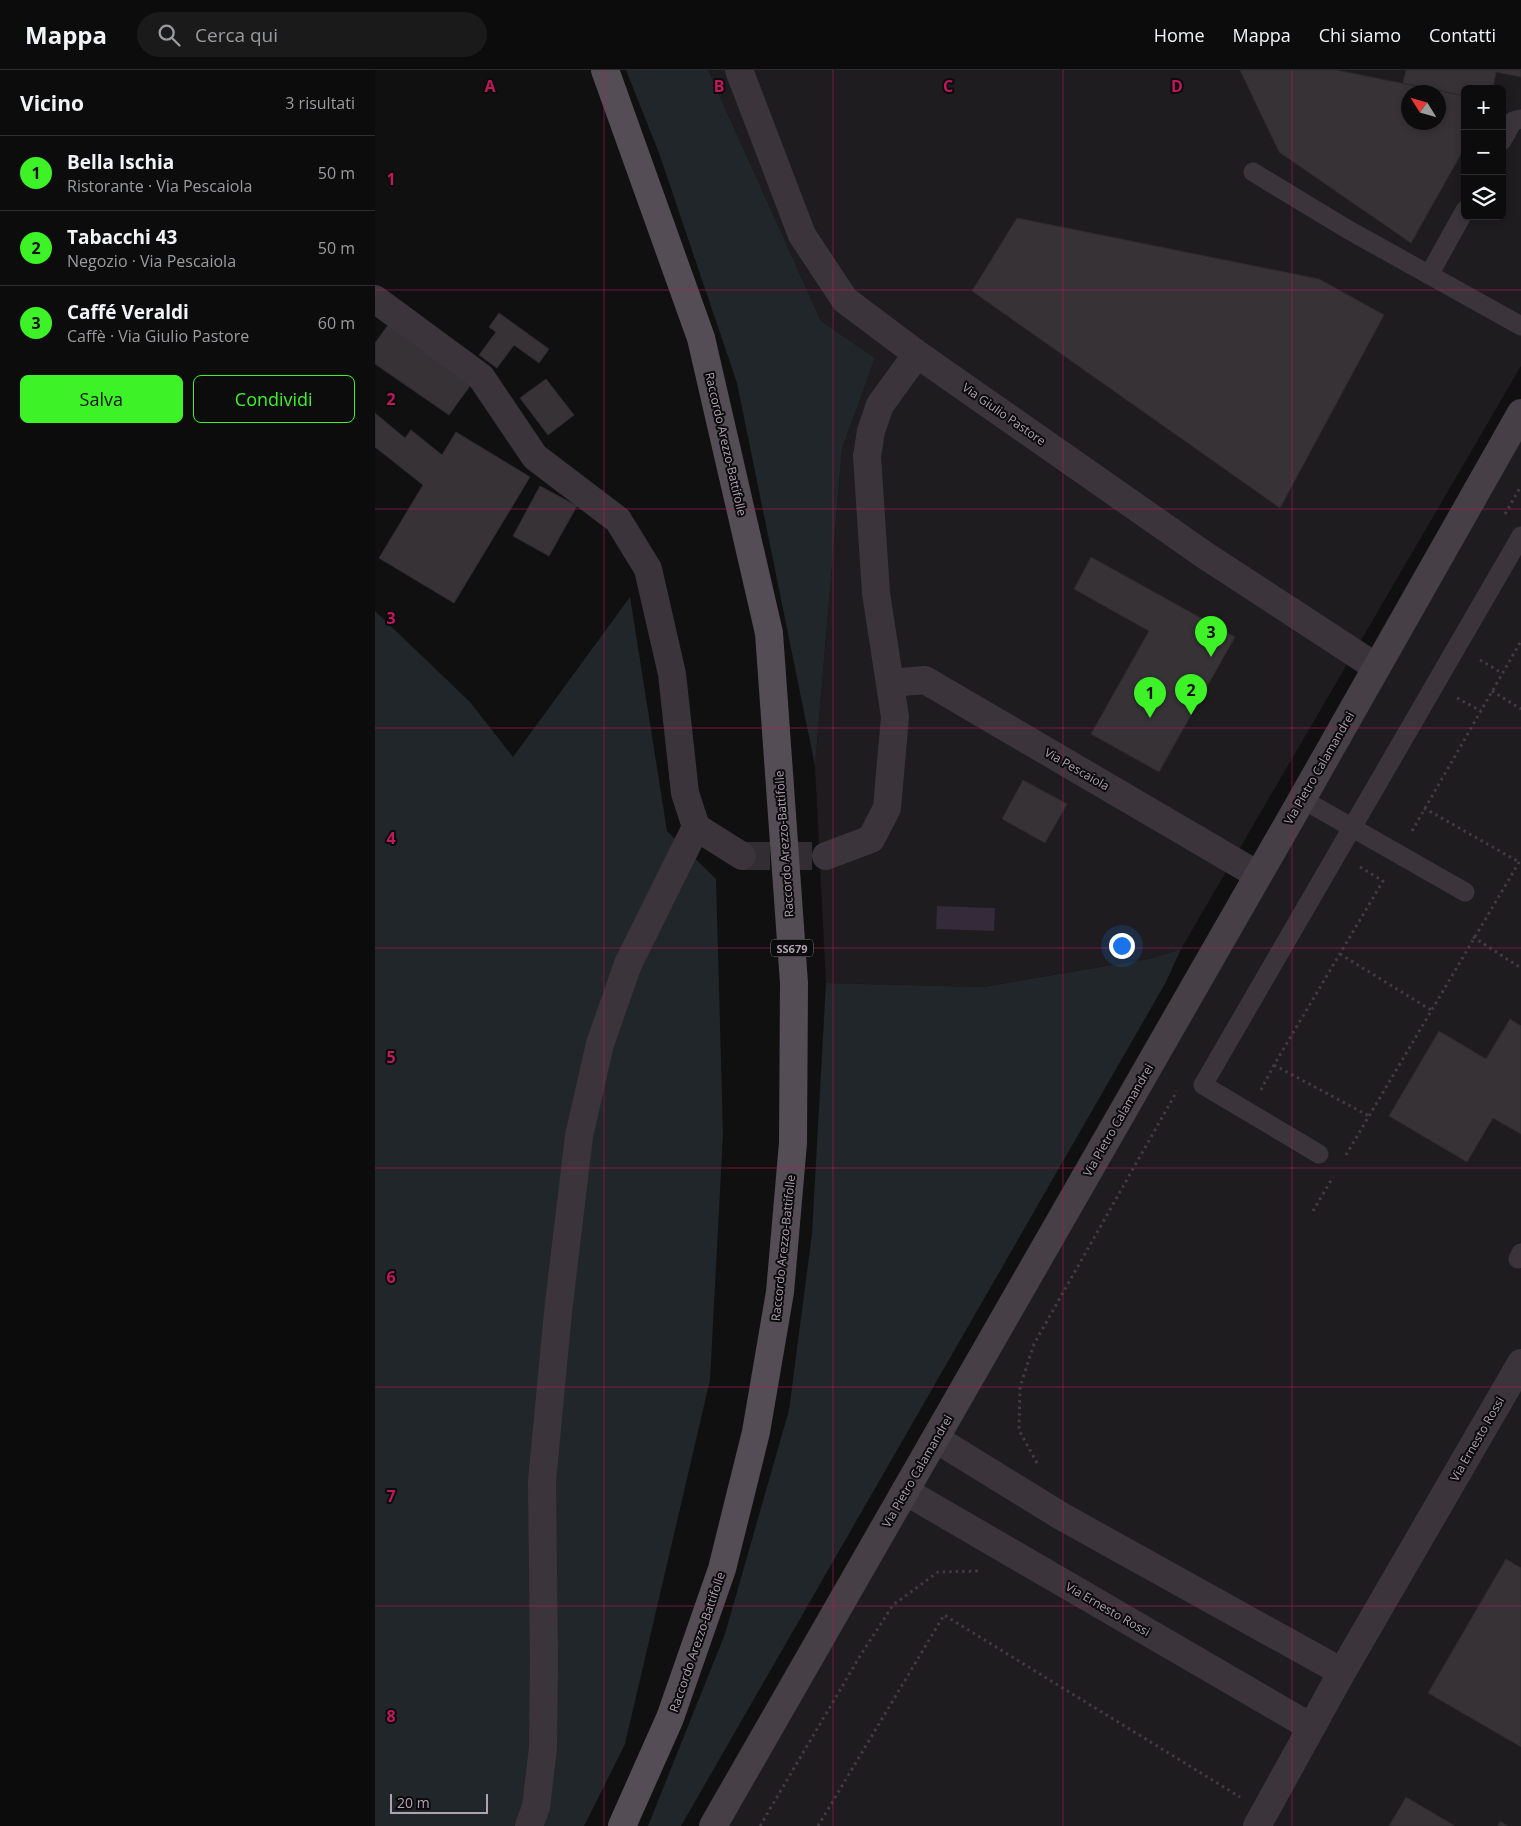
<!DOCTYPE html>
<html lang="it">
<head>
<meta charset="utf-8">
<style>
  body { margin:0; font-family:"Open Sans",sans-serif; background:#1b1a1b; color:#f1f3f6 }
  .controls { position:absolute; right:15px; top:15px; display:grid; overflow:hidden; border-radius:8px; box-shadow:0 2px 8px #0003 }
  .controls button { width:45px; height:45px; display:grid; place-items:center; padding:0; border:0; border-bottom:1px solid #2d2c2e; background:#0d0c0d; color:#f1f3f6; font:25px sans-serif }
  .compass { position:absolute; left:1026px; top:15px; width:45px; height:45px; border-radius:50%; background:#0d0c0d; box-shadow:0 2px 8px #0003; rotate:307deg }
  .scale { position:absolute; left:15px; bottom:12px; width:98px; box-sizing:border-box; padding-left:5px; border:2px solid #b1a1b2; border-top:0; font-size:14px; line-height:18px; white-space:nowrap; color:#b1a1b2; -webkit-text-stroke:4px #0c0b0c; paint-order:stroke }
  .you { position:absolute; left:746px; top:875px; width:18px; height:18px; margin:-12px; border:4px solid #fff; border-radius:50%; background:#1a73e8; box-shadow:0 0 0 8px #1a73e833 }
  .badge { display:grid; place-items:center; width:32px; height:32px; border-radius:50%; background:#3df327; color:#111; font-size:16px; font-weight:700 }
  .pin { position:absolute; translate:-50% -41px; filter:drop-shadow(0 1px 2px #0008) }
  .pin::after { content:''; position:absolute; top:26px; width:18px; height:15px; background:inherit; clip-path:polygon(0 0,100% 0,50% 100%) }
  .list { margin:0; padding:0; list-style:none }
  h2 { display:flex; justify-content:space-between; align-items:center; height:65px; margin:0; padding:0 20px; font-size:21px }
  h2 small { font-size:16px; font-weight:400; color:#9a9b9d }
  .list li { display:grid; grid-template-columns:32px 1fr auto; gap:15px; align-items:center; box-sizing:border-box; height:75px; padding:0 20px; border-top:1px solid #2d2c2e }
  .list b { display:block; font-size:19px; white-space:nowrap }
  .list p { margin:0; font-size:16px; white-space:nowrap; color:#9a9b9d }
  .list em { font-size:16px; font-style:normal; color:#9a9b9d }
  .actions { display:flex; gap:10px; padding:15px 20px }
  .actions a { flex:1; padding:11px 0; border:1px solid #3df327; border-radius:8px; text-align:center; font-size:18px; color:#3df327 }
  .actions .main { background:#3df327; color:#111 }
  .icon { flex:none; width:28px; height:28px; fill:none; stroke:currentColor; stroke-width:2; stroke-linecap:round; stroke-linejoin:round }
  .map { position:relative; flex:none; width:1146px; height:1756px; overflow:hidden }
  header { display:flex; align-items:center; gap:30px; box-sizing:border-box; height:70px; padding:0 25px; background:#0d0c0d; border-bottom:1px solid #2d2c2e }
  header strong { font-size:24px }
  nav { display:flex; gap:28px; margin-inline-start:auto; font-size:18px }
  .search { width:350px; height:45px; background:#1b1a1b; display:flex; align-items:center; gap:12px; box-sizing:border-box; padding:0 18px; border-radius:28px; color:#9a9b9d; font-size:19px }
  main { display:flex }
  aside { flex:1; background:#0d0c0d }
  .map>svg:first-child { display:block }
  .built { fill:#1e1c1e; fill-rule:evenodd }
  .green { fill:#202629 }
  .water { fill:#342a3a }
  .building { fill:#363236; stroke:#2d2a2d; fill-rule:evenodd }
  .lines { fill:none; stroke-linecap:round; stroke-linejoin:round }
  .minor-tunnel { stroke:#312d31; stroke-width:28; stroke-dasharray:28 14; stroke-linecap:butt }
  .path { stroke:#423b42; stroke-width:3; stroke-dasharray:2.5 4; stroke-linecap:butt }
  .service { stroke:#3b353b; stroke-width:19 }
  .minor { stroke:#3b353b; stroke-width:28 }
  .secondary { stroke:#463f46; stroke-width:28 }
  .primary { stroke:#554d55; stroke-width:28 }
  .grid { fill:none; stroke:#c2185b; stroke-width:1; stroke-opacity:0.55 }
  .labels { text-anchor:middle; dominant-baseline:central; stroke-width:4; stroke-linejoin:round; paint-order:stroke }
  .shield { fill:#0c0b0c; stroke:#807480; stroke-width:1 }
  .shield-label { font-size:11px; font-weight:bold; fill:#b1a1b2 }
  .street-label { font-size:12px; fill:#b1a1b2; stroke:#0c0b0c }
  .grid-label { font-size:16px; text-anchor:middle; font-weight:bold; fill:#c2185b; stroke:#0c0b0c; stroke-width:4; stroke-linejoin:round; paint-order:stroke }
</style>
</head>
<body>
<header>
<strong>Mappa</strong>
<div class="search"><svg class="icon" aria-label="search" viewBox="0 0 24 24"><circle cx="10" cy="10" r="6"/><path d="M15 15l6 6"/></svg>Cerca qui</div>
<nav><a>Home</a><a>Mappa</a><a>Chi siamo</a><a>Contatti</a></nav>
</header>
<main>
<aside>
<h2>Vicino<small>3 risultati</small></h2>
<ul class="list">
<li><span class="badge">1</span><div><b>Bella Ischia</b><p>Ristorante · Via Pescaiola</p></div><em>50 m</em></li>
<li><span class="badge">2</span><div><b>Tabacchi 43</b><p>Negozio · Via Pescaiola</p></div><em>50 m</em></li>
<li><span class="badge">3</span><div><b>Caffé Veraldi</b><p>Caffè · Via Giulio Pastore</p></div><em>60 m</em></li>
</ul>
<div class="actions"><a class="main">Salva</a><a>Condividi</a></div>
</aside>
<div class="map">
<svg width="1146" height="1756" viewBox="0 0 1146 1756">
  <rect width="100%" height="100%" fill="#111011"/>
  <path class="built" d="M333,0H1146V296L806,879L778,888L608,917L451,913L440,696L467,379L500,288L446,251ZM1090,19H1127V146H1090ZM1034,22H1064V52H1034Z
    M1146,343V1756H338Z"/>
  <path class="green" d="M251,0H333L446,251L500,288L467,379L440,696L362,313L284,83Z
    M255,527L292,761L341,809L348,1064L335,1310L250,1674L209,1756H0V541L95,632L138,687Z
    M806,879L791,912L306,1756H273L350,1564L414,1340L437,1164L451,913L608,917L778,888Z"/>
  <path class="water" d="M562,836L620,838L619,861L561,859Z"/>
  <path class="building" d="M865,0H961L1090,26V77L1036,173L904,82ZM1034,22H1064V52H1034Z
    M1031,0H1146V7L1121,2L1118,19H1090V26L1028,13Z
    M642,148L944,209L1009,245L905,438L597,221Z
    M124,243L174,279L164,293L139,275L122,298L104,285L121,262L114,257Z
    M13,255L97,313L74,345L0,294V273Z
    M171,309L199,345L173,365L145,328Z
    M0,343L30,368L36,360L67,385L81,362L155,407L79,533L4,488L48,415L0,377Z
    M165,416L202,436L174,486L138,466Z
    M716,487L860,567L784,702L716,664L774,561L699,519Z
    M648,710L692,734L670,773L627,749Z
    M1135,949L1146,956V1064L1118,1048L1092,1092L1014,1046L1064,961L1111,989Z
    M1131,1489L1146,1498V1677L1053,1623Z
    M1031,1727L1080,1756H1014Z
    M1125,1751L1133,1756H1123Z"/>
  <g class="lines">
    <path class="minor-tunnel" d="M367,786H451"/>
    <path class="path" d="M1130,444L1146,416
      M1105,590L1127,603
      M1117,621L1146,639
      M1082,628L1106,641
      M1049,738L1144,792
      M1037,761L1146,571
      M1098,867L1146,898
      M965,884L1056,940
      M899,995L994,1046
      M886,1020L899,995L1008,811L985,797
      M971,1085L1146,789
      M938,1141L958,1107
      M662,1393L644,1360L645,1317L659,1274L802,1021
      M385,1756L485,1586L518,1535L563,1502L603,1501
      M443,1756L569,1545L865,1727"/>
    <path class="service" d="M1127,71L1138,51L1146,49
      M878,102L972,159L1146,256
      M1054,205L1090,140
      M927,729L1090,822
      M944,1084L828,1015L1146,466
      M1143,1189L1146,1183"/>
    <path class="minor" d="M364,0L427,165L470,230L542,284L831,486L1001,597
      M0,229L106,307L160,387L243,450L273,499L297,604L310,723L321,757
      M515,613L550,610L883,805
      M451,786L496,769L512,738L520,647L501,523L492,386L496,361L505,335L542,284
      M561,1369L686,1446L967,1602
      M530,1421L936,1657
      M154,1756L161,1737L168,1678L169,1591L167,1411L183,1242L204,1066L225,974L253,894L321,757L367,786
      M882,1756L967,1602L1146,1293"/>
    <path class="secondary" d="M338,1756L927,729L1146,343"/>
    <path class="primary" d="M230,0L326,268L394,563L419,913L418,1073L405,1222L381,1362L347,1499L295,1648L247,1756"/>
  </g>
  <path class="grid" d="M229,0V1756M458,0V1756M688,0V1756M917,0V1756M0,220H1146M0,439H1146M0,658H1146M0,878H1146M0,1098H1146M0,1317H1146M0,1536H1146"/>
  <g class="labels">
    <rect class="shield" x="396" y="869.5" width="42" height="17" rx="4"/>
    <g class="shield-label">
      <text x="417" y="878">SS679</text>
    </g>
    <g class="street-label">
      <text transform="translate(629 344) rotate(35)">Via Giulio Pastore</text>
      <text transform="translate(351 374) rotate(77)">Raccordo Arezzo-Battifolle</text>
      <text transform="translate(944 698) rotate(-60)">Via Pietro Calamandrei</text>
      <text transform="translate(702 699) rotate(30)">Via Pescaiola</text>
      <text transform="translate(409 774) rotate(-94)">Raccordo Arezzo-Battifolle</text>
      <text transform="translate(743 1050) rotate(-60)">Via Pietro Calamandrei</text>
      <text transform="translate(408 1178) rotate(-84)">Raccordo Arezzo-Battifolle</text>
      <text transform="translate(1102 1369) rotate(-60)">Via Ernesto Rossi</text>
      <text transform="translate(542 1401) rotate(-60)">Via Pietro Calamandrei</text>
      <text transform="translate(733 1539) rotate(30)">Via Ernesto Rossi</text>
      <text transform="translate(322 1572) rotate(-71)">Raccordo Arezzo-Battifolle</text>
    </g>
  </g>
  <g class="grid-label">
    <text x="115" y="22">A</text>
    <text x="344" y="22">B</text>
    <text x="573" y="22">C</text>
    <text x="802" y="22">D</text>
    <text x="16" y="115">1</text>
    <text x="16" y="335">2</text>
    <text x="16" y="554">3</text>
    <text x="16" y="774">4</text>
    <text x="16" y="993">5</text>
    <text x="16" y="1213">6</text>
    <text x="16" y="1432">7</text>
    <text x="16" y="1652">8</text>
  </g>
</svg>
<div class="controls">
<button>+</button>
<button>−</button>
<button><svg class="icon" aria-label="layers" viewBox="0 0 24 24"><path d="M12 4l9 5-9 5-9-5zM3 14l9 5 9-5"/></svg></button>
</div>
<svg class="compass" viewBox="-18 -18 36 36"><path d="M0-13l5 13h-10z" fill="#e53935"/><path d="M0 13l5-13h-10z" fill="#9a9b9d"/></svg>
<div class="scale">20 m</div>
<div class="you"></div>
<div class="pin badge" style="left:775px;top:648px">1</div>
<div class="pin badge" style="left:816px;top:645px">2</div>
<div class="pin badge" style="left:836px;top:587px">3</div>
</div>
</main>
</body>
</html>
